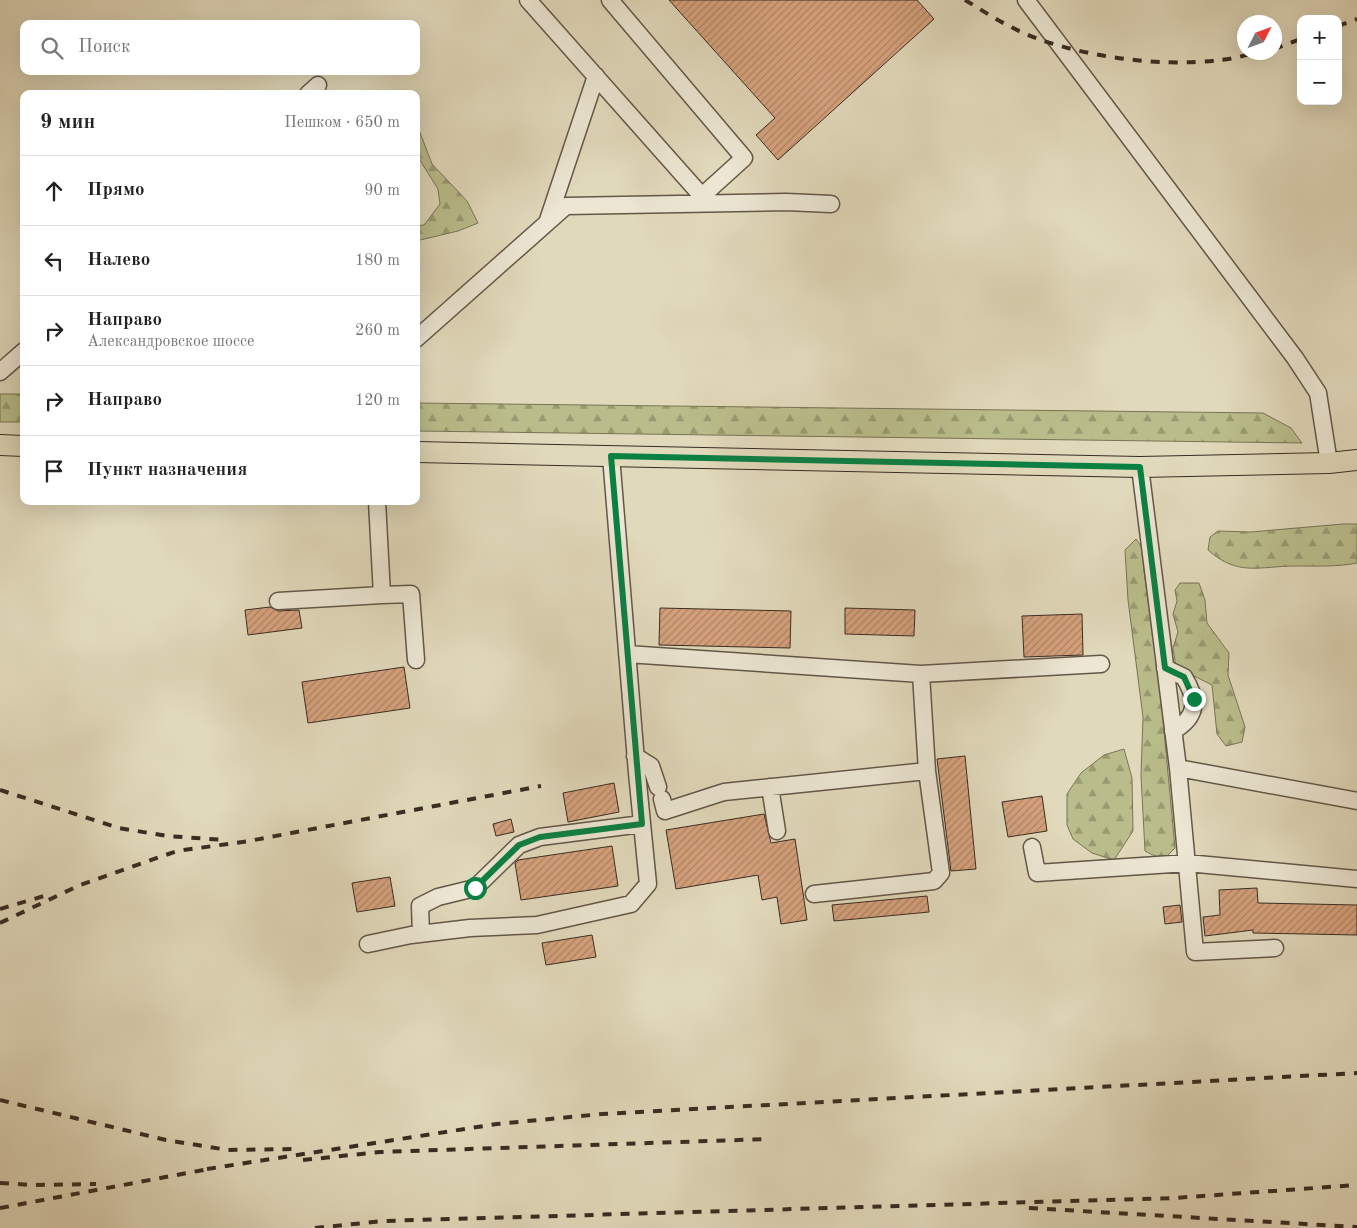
<!DOCTYPE html>
<html lang="ru">
<head>
<meta charset="utf-8">
<style>
  body { margin:0; font-family:"Old Standard TT",serif; background:#f6f6f6; color:#222 }
  .controls { position:absolute; right:15px; top:15px; display:grid; overflow:hidden; border-radius:10px; box-shadow:0 5px 20px #0002 }
  .controls button { width:45px; height:45px; display:grid; place-items:center; padding:0; border:0; border-bottom:1px solid #e0e0e0; background:#fff; color:#222; font:25px sans-serif }
  .compass { position:absolute; left:1237px; top:15px; width:45px; height:45px; border-radius:50%; background:#fff; box-shadow:0 5px 20px #0002; rotate:48deg }
  .stop { position:absolute; width:15px; height:15px; margin:-11px; border:4px solid #0b8043; border-radius:50%; background:#fff }
  .stop.end { background:#0b8043; border-color:#fff; box-shadow:0 1px 5px #0008 }
  .list { margin:0; padding:0; list-style:none }
  h2 { display:flex; justify-content:space-between; align-items:center; height:65px; margin:0; padding:0 20px; font-size:21px }
  h2 small { font-size:16px; font-weight:400; color:#767676 }
  .list li { display:grid; grid-template-columns:32px 1fr auto; gap:15px; align-items:center; box-sizing:border-box; height:70px; padding:0 20px; border-top:1px solid #e0e0e0 }
  .list b { display:block; font-size:19px; white-space:nowrap }
  .list p { margin:0; font-size:16px; white-space:nowrap; color:#767676 }
  .list em { font-size:16px; font-style:normal; color:#767676 }
  .icon { flex:none; width:28px; height:28px; fill:none; stroke:currentColor; stroke-width:2; stroke-linecap:round; stroke-linejoin:round }
  .map { position:relative; flex:none; width:1357px; height:1228px; overflow:hidden }
  .search { position:absolute; background:#fff; box-shadow:0 5px 20px #0002; left:20px; top:20px; width:400px; height:55px; display:flex; align-items:center; gap:12px; box-sizing:border-box; padding:0 18px; border-radius:10px; color:#767676; font-size:19px }
  .panel { position:absolute; background:#fff; box-shadow:0 5px 20px #0002; left:20px; top:90px; width:400px; height:415px; border-radius:10px }
  .map>svg:first-child { display:block }
  .forest { fill:url(#forest-firs); stroke:#7a7456 }
  .building { fill:url(#building-hatch); stroke:#392c22 }
  .lines { fill:none; stroke-linecap:round; stroke-linejoin:round }
  .minor-casing { stroke:#635748; stroke-width:19 }
  .major-casing { stroke:#392c22; stroke-width:22 }
  .minor { stroke:#ece6d3; stroke-width:16 }
  .major { stroke:#e1d9bb; stroke-width:20 }
  .rail { stroke:#392c22; stroke-width:4; stroke-dasharray:9 9; stroke-linecap:butt }
  .route { stroke:#0b8043; stroke-width:6 }
</style>
</head>
<body>
<div class="map">
<svg width="1357" height="1228" viewBox="0 0 1357 1228">
  <defs>
    <pattern id="forest-firs" width="22" height="20" patternUnits="userSpaceOnUse" patternTransform="scale(1.25)"><rect width="22" height="20" fill="#babd8b"/><path d="M5 1l3.5 6h-7zM16 11l3.5 6h-7z" fill="#989a71"/></pattern>
    <pattern id="building-hatch" width="6" height="6" patternUnits="userSpaceOnUse" patternTransform="scale(1.25)"><rect width="6" height="6" fill="#d6a27d"/><path d="M-1 1l2-2M0 6l6-6M5 7l2-2" fill="none" stroke="#af8466"/></pattern>
  </defs>
  <rect width="100%" height="100%" fill="#e1d9bb"/>
  <filter id="stains"><feTurbulence type="fractalNoise" baseFrequency=".004" numOctaves="4"/><feColorMatrix values="0 0 0 0 .2 0 0 0 0 .09 0 0 0 0 .02 0 0 0 .5 -.17"/></filter>
  <radialGradient id="worn" r=".72"><stop offset=".6" stop-color="#630" stop-opacity="0"/><stop offset="1" stop-color="#630" stop-opacity=".3"/></radialGradient>
  <path class="forest" d="M416,122L432,164L467,201L478,223L458,231L416,241V226L424,225L440,204L438,189L416,154Z
    M0,394H24V422H0Z
    M416,403L1263,413L1291,428L1302,443L416,431Z
    M1343,524H1357V563C1337,567 1315,566 1295,566C1260,566 1238,577 1208,550L1210,537L1218,531L1251,532Z
    M1136,539L1143,549L1144,571L1158,667L1175,848L1163,860L1145,851L1141,776L1143,717L1128,600L1125,550Z
    M1180,583H1199L1205,600L1207,623L1229,653L1228,675L1245,727L1242,742L1226,746L1217,734L1212,685L1176,667L1173,648L1178,632L1173,614L1177,601L1175,590Z
    M1124,749L1132,778L1133,831L1114,860L1092,853L1073,839L1067,825V794L1081,773L1104,755Z"/>
  <path class="building" d="M669,0H917L934,19L778,160L756,135L775,118Z
    M270,607L278,611L299,610L302,628L248,635L245,610Z
    M660,608L791,611L790,648L659,645Z
    M845,608L915,610L914,636L845,634Z
    M1082,614L1083,655L1024,657L1022,616Z
    M404,667L410,708L308,723L302,682Z
    M965,756L976,869L951,871L937,759Z
    M614,783L619,812L568,822L563,793Z
    M1042,796L1047,831L1008,837L1002,802Z
    M764,814L771,843L795,839L807,920L781,924L777,897L762,900L758,875L676,889L666,830Z
    M511,819L514,832L496,836L493,824Z
    M612,846L618,886L521,900L515,863L518,860Z
    M390,877L395,906L357,912L352,883Z
    M1257,888L1258,903L1357,905V935L1253,933V930L1205,936L1203,917L1220,915L1219,890Z
    M927,896L929,912L834,921L832,905Z
    M1180,905L1182,922L1165,924L1163,907Z
    M592,935L596,957L546,965L542,943Z"/>
  <g class="lines">
    <defs>
      <path id="minor" d="M528,0L708,203
        M610,0L744,158L702,196
        M1026,0L1295,358L1318,393L1329,463
        M308,94L318,85
        M547,223L596,76
        M416,339L566,206L786,202L831,204
        M0,372L24,351
        M1140,467L1178,768L1195,952L1275,948
        M377,501L382,595L411,594L416,660
        M278,601L382,595
        M627,654L921,674L1101,664
        M1165,668L1184,677C1198,700 1198,717 1173,731
        M921,674L927,771
        M635,756L651,766L658,787
        M1178,768L1357,801
        M770,787L777,831
        M662,799L665,811L724,792L927,771L941,873L934,881L814,894
        M1032,847L1037,873L1187,863L1357,879
        M421,934L420,906L438,897L475,888L519,845L540,837L642,824
        M368,944L411,935L470,928L537,925L631,904L648,884L637,773L611,456"/>
      <path id="major" d="M0,445L24,446
        M416,452L1140,467L1329,463L1357,460"/>
    </defs>
    <use href="#minor" class="minor-casing"/>
    <use href="#major" class="major-casing"/>
    <use href="#minor" class="minor"/>
    <use href="#major" class="major"/>
    <path class="rail" d="M965,0C980,9 995,19 1011,27C1067,56 1159,68 1221,60C1233,59 1246,55 1258,52
      M1338,26L1357,19
      M1274,49L1301,39
      M0,790L119,828L167,836L224,840
      M0,909L44,896
      M0,923L80,885L177,851L249,841L541,786
      M0,1100L166,1140L228,1150L295,1149
      M303,1160L380,1152L768,1139
      M207,1169L497,1124L602,1114L1357,1073
      M0,1183L33,1185L96,1184
      M0,1208L214,1168
      M1029,1208L1357,1227
      M315,1228L383,1221L1174,1198L1357,1185"/>
  </g>
  <g class="lines">
    <path class="route" d="M475,888L519,845L540,837L642,824L611,456L1140,467L1165,668L1184,677L1194,699"/>
  </g>
  <rect width="100%" height="100%" filter="url(#stains)"/>
  <rect width="100%" height="100%" fill="url(#worn)"/>
</svg>
<div class="controls">
<button>+</button>
<button>−</button>
</div>
<svg class="compass" viewBox="-18 -18 36 36"><path d="M0-13l5 13h-10z" fill="#e53935"/><path d="M0 13l5-13h-10z" fill="#767676"/></svg>
<div class="stop" style="left:475px;top:888px"></div>
<div class="stop end" style="left:1194px;top:699px"></div>
<div class="search"><svg class="icon" aria-label="search" viewBox="0 0 24 24"><circle cx="10" cy="10" r="6"/><path d="M15 15l6 6"/></svg>Поиск</div>
<section class="panel">
<h2>9 мин<small>Пешком · 650 m</small></h2>
<ul class="list">
<li><svg class="icon" aria-label="ahead" viewBox="0 0 24 24"><path d="M12 20V5M6 11l6-6 6 6"/></svg><div><b>Прямо</b></div><em>90 m</em></li>
<li><svg class="icon" aria-label="left" viewBox="0 0 24 24"><path d="M17 20v-9H6M10 6l-5 5 5 5"/></svg><div><b>Налево</b></div><em>180 m</em></li>
<li><svg class="icon" aria-label="right" viewBox="0 0 24 24"><path d="M7 20v-9h11M14 6l5 5-5 5"/></svg><div><b>Направо</b><p>Александровское шоссе</p></div><em>260 m</em></li>
<li><svg class="icon" aria-label="right" viewBox="0 0 24 24"><path d="M7 20v-9h11M14 6l5 5-5 5"/></svg><div><b>Направо</b></div><em>120 m</em></li>
<li><svg class="icon" aria-label="arrive" viewBox="0 0 24 24"><path d="M6 21V4h12l-3 4 3 4H6"/></svg><div><b>Пункт назначения</b></div></li>
</ul>
</section>
</div>
</body>
</html>
